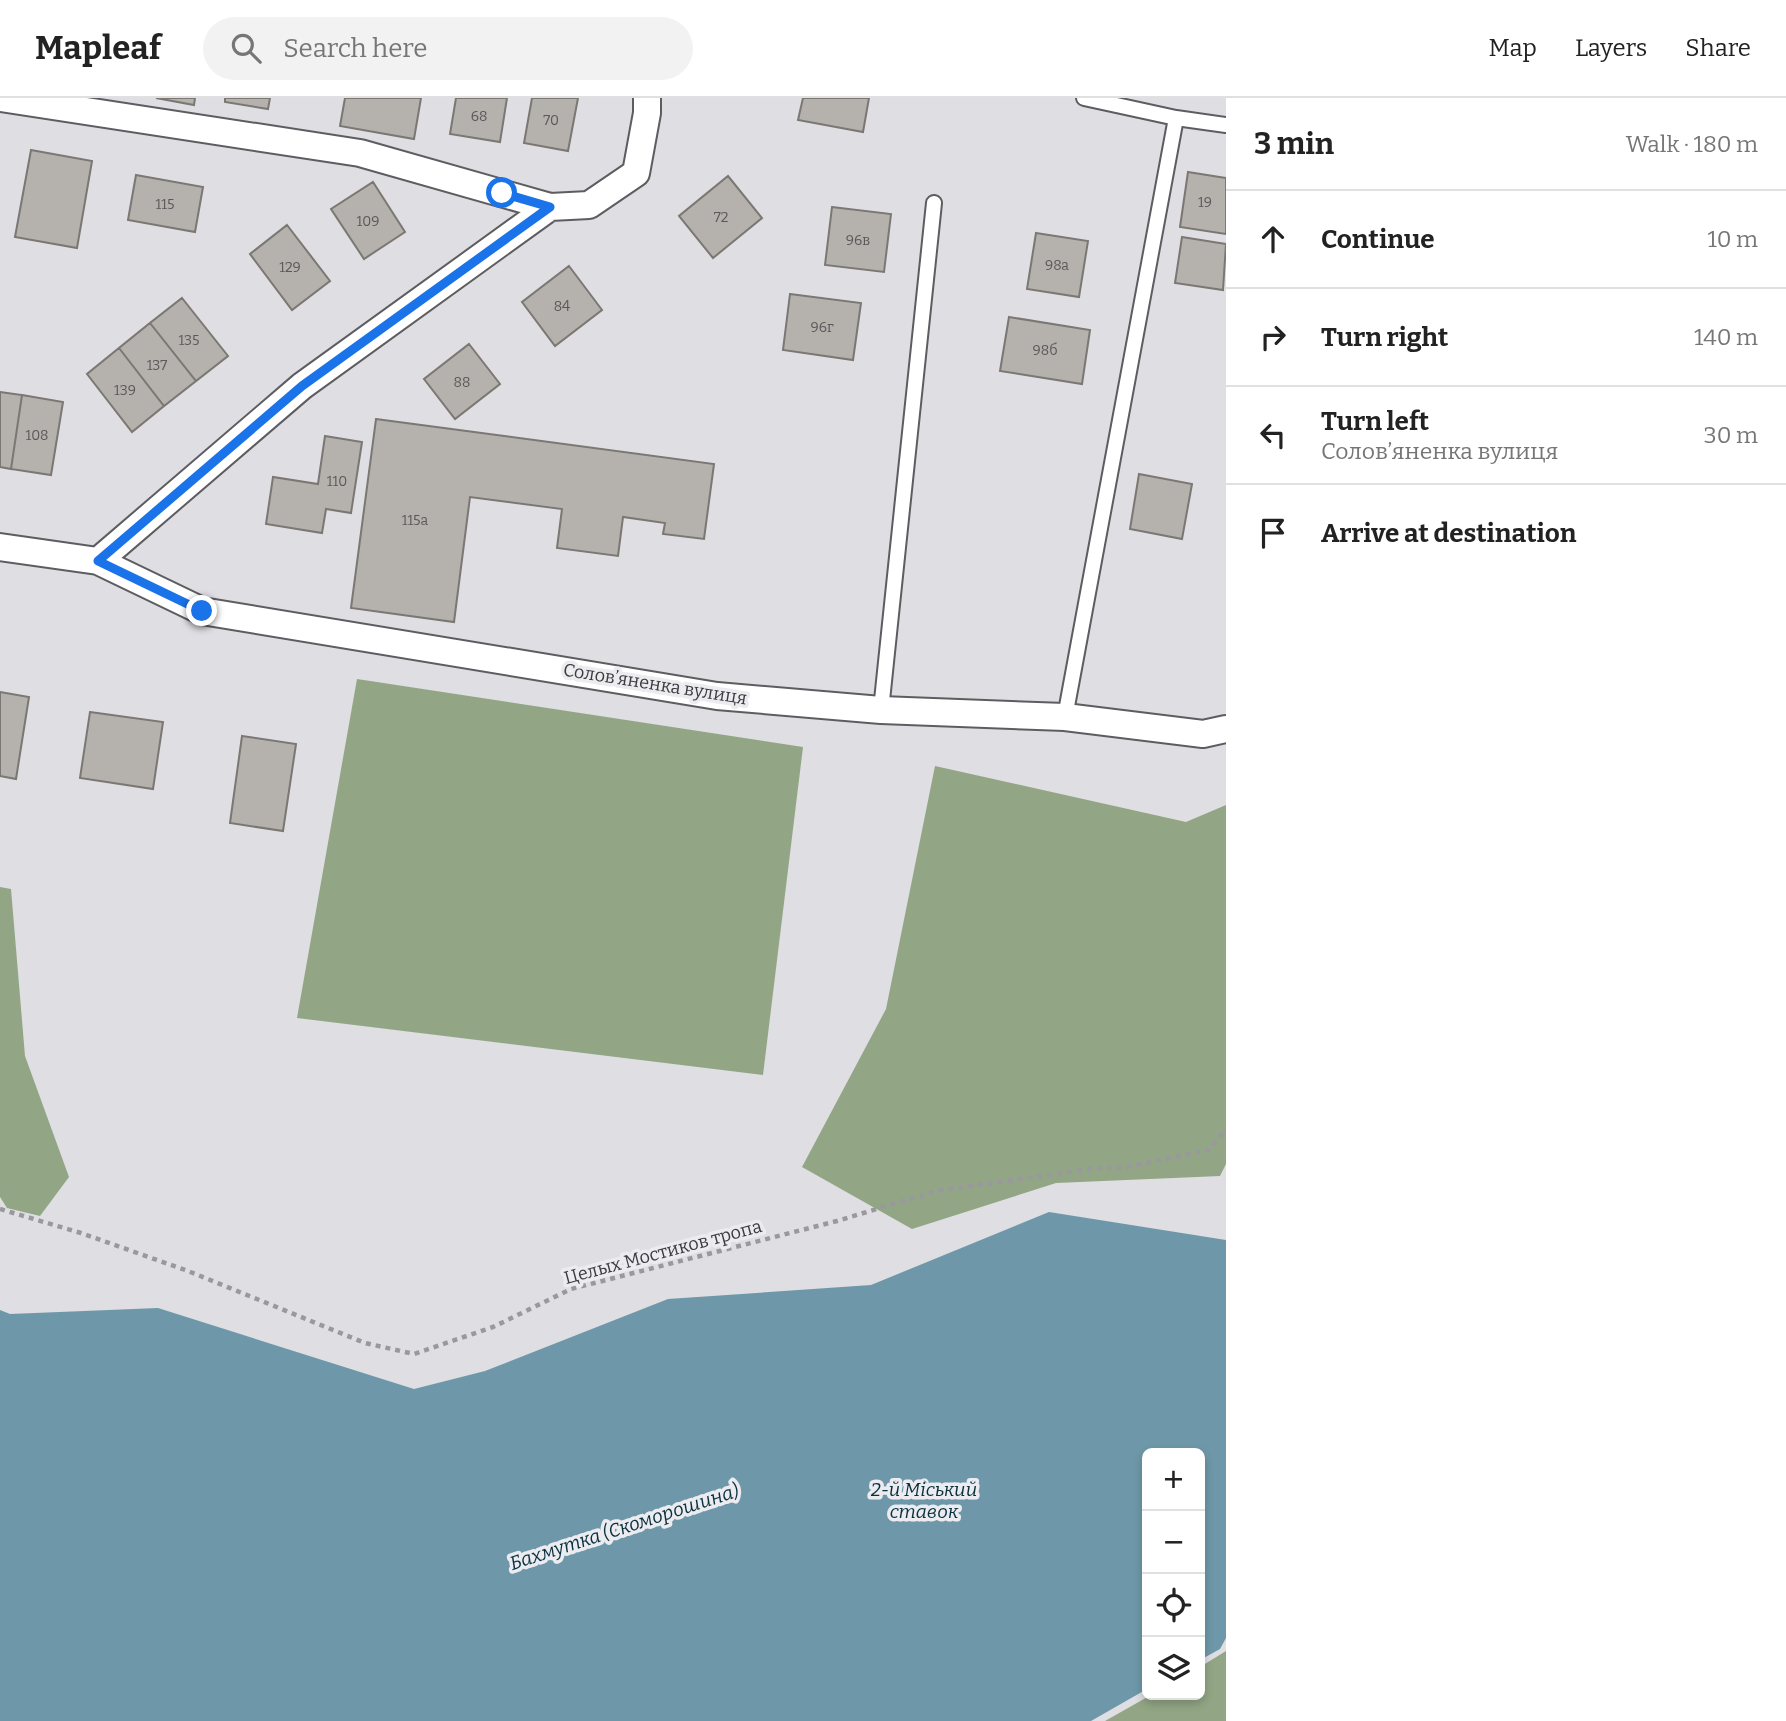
<!DOCTYPE html>
<html lang="en">
<head>
<meta charset="utf-8">
<style>
  body { margin:0; font-family:Bitter,serif; background:#f2f2f2; color:#222 }
  .controls { position:absolute; right:21px; bottom:21px; display:grid; overflow:hidden; border-radius:10px; box-shadow:0 4px 10px #0003 }
  .controls button { width:63px; height:63px; display:grid; place-items:center; padding:0; border:0; border-bottom:2px solid #e0e0e0; background:#fff; color:#222; font:35px sans-serif }
  .stop { position:absolute; width:21px; height:21px; margin:-16px; border:5px solid #1a73e8; border-radius:50%; background:#fff }
  .stop.end { background:#1a73e8; border-color:#fff; box-shadow:0 2px 7px #0008 }
  .list { margin:0; padding:0; list-style:none }
  h2 { display:flex; justify-content:space-between; align-items:center; height:91px; margin:0; padding:0 28px; font-size:30px }
  h2 small { font-size:23px; font-weight:400; color:#767676 }
  .list li { display:grid; grid-template-columns:46px 1fr auto; gap:21px; align-items:center; box-sizing:border-box; height:98px; padding:0 28px; border-top:2px solid #e0e0e0 }
  .list b { display:block; font-size:26px; white-space:nowrap }
  .list p { margin:0; font-size:23px; white-space:nowrap; color:#767676 }
  .list em { font-size:23px; font-style:normal; color:#767676 }
  .icon { flex:none; width:38px; height:38px; fill:none; stroke:currentColor; stroke-width:2; stroke-linecap:round; stroke-linejoin:round }
  .map { position:relative; flex:none; width:1226px; height:1623px; overflow:hidden }
  header { display:flex; align-items:center; gap:42px; box-sizing:border-box; height:98px; padding:0 35px; background:#fff; border-bottom:2px solid #e0e0e0 }
  header strong { font-size:33px }
  nav { display:flex; gap:38px; margin-inline-start:auto; font-size:24px }
  .search { width:490px; height:63px; background:#f2f2f2; display:flex; align-items:center; gap:18px; box-sizing:border-box; padding:0 24px; border-radius:38px; color:#767676; font-size:26px }
  main { display:flex }
  aside { flex:1; background:#fff }
  .map>svg:first-child { display:block }
  .forest { fill:#92a685 }
  .water { fill:#6e98a9 }
  .building { fill:#b5b1ad; stroke:#7b7773; stroke-width:2 }
  .lines { fill:none; stroke-linecap:round; stroke-linejoin:round }
  .service-casing { stroke:#5d5d61; stroke-width:18 }
  .minor-casing { stroke:#5d5d61; stroke-width:30 }
  .path { stroke:#99999d; stroke-width:4.5; stroke-dasharray:5 5; stroke-linecap:butt }
  .service { stroke:#fff; stroke-width:14 }
  .minor { stroke:#fff; stroke-width:26 }
  .route { stroke:#1a73e8; stroke-width:9 }
  .labels { text-anchor:middle; dominant-baseline:central; stroke-width:7; stroke-linejoin:round; paint-order:stroke }
  .number-label { font-size:14px; fill:#5a595a }
  .street-label { font-size:18px; fill:#3c3c3e; stroke:#ebebf0 }
  .water-label { font-size:19px; font-style:italic; fill:#08313e; stroke:#ebebf0 }
</style>
</head>
<body>
<header>
<strong>Mapleaf</strong>
<div class="search"><svg class="icon" aria-label="search" viewBox="0 0 24 24"><circle cx="10" cy="10" r="6"/><path d="M15 15l6 6"/></svg>Search here</div>
<nav><a>Map</a><a>Layers</a><a>Share</a></nav>
</header>
<main>
<div class="map">
<svg width="1226" height="1623" viewBox="0 0 1226 1623">
  <rect width="100%" height="100%" fill="#dedee3"/>
  <path class="forest" d="M357,581L803,649L763,977L297,920Z
    M935,668L1186,724L1226,707V1066L1220,1078L1056,1085L912,1131L802,1069L886,911Z
    M0,789L11,791L25,958L69,1079L40,1118L7,1110L0,1099Z
    M1226,1553V1623H1105L1151,1597H1200V1569Z"/>
  <path class="water" d="M1049,1114L1226,1142V1540L1220,1551L1200,1562V1355H1147V1591L1091,1623H0V1212L10,1216L158,1210L414,1291L485,1273L668,1201L871,1187Z"/>
  <path class="building" d="M156,0H195L194,7Z
    M225,0H270L268,11L225,4Z
    M345,0H421L414,41L340,28Z
    M456,0H507L500,44L450,36Z
    M532,0H578L568,53L524,45Z
    M803,0H869L863,34L798,22Z
    M31,52L92,63L77,150L15,139Z
    M1188,74L1226,80V136L1180,129Z
    M136,77L203,89L195,134L128,122Z
    M728,78L762,120L713,160L679,118Z
    M373,84L405,134L364,161L331,111Z
    M832,109L891,116L884,174L825,167Z
    M287,127L330,183L292,212L250,156Z
    M1036,135L1088,143L1079,199L1027,191Z
    M1182,139L1226,146L1223,192L1175,185Z
    M569,168L602,212L555,248L522,204Z
    M790,196L861,205L853,262L783,252Z
    M182,200L228,258L196,283L150,225Z
    M1009,219L1090,232L1082,286L1000,273Z
    M150,225L196,283L164,308L119,250Z
    M469,246L500,286L455,321L424,281Z
    M119,250L164,308L132,334L87,276Z
    M0,294L22,297L11,371L0,369Z
    M22,297L63,304L51,377L11,371Z
    M376,321L714,366L704,441L663,436L665,425L623,419L618,458L557,450L562,411L470,399L454,524L351,510Z
    M325,338L362,344L351,415L326,411L322,435L266,426L273,379L318,386Z
    M1139,376L1192,386L1182,441L1130,431Z
    M0,594L29,599L16,681L0,678Z
    M90,614L163,624L153,691L80,680Z
    M242,638L296,646L283,733L230,725Z"/>
  <g class="lines">
    <defs>
      <path id="service" d="M1084,0L1176,20L1226,27
        M881,612L934,105
        M1065,619L1176,20"/>
      <path id="minor" d="M1,0L360,55L550,109L302,288L98,463
        M550,109L589,107L636,75L647,15V0
        M0,449L98,463L202,513L717,598L881,612L1065,619L1203,636L1226,631"/>
    </defs>
    <use href="#service" class="service-casing"/>
    <use href="#minor" class="minor-casing"/>
    <path class="path" d="M0,1111L81,1135L188,1173L365,1245L414,1256L493,1229L571,1191L837,1123L936,1093L1089,1071L1127,1069L1208,1052L1226,1031"/>
    <use href="#service" class="service"/>
    <use href="#minor" class="minor"/>
  </g>
  <g class="lines">
    <path class="route" d="M202,513L98,463L302,288L550,109L502,95"/>
  </g>
  <g class="labels">
    <g class="number-label">
      <text x="479" y="18">68</text>
      <text x="551" y="22">70</text>
      <text x="1205" y="104">19</text>
      <text x="165" y="106">115</text>
      <text x="721" y="119">72</text>
      <text x="368" y="123">109</text>
      <text x="858" y="142">96в</text>
      <text x="1057" y="167">98а</text>
      <text x="290" y="169">129</text>
      <text x="562" y="208">84</text>
      <text x="822" y="229">96г</text>
      <text x="189" y="242">135</text>
      <text x="1045" y="252">98б</text>
      <text x="157" y="267">137</text>
      <text x="462" y="284">88</text>
      <text x="125" y="292">139</text>
      <text x="37" y="337">108</text>
      <text x="337" y="383">110</text>
      <text x="415" y="422">115а</text>
    </g>
    <g class="street-label">
      <text transform="translate(655 586) rotate(9)">Солов’яненка вулиця</text>
      <text transform="translate(663 1154) rotate(-15)">Целых Мостиков тропа</text>
    </g>
    <g class="water-label">
      <text x="924" y="1391">2-й Міський<tspan x="924" dy="22">ставок</tspan></text>
      <text transform="translate(624 1429) rotate(-18)">Бахмутка (Скоморошина)</text>
    </g>
  </g>
</svg>
<div class="controls">
<button>+</button>
<button>−</button>
<button><svg class="icon" aria-label="locate" viewBox="0 0 24 24"><circle cx="12" cy="12" r="6"/><path d="M12 2v4M12 18v4M2 12h4M18 12h4"/></svg></button>
<button><svg class="icon" aria-label="layers" viewBox="0 0 24 24"><path d="M12 4l9 5-9 5-9-5zM3 14l9 5 9-5"/></svg></button>
</div>
<div class="stop" style="left:502px;top:95px"></div>
<div class="stop end" style="left:202px;top:513px"></div>
</div>
<aside>
<h2>3 min<small>Walk · 180 m</small></h2>
<ul class="list">
<li><svg class="icon" aria-label="ahead" viewBox="0 0 24 24"><path d="M12 20V5M6 11l6-6 6 6"/></svg><div><b>Continue</b></div><em>10 m</em></li>
<li><svg class="icon" aria-label="right" viewBox="0 0 24 24"><path d="M7 20v-9h11M14 6l5 5-5 5"/></svg><div><b>Turn right</b></div><em>140 m</em></li>
<li><svg class="icon" aria-label="left" viewBox="0 0 24 24"><path d="M17 20v-9H6M10 6l-5 5 5 5"/></svg><div><b>Turn left</b><p>Солов’яненка вулиця</p></div><em>30 m</em></li>
<li><svg class="icon" aria-label="arrive" viewBox="0 0 24 24"><path d="M6 21V4h12l-3 4 3 4H6"/></svg><div><b>Arrive at destination</b></div></li>
</ul>
</aside>
</main>
</body>
</html>
